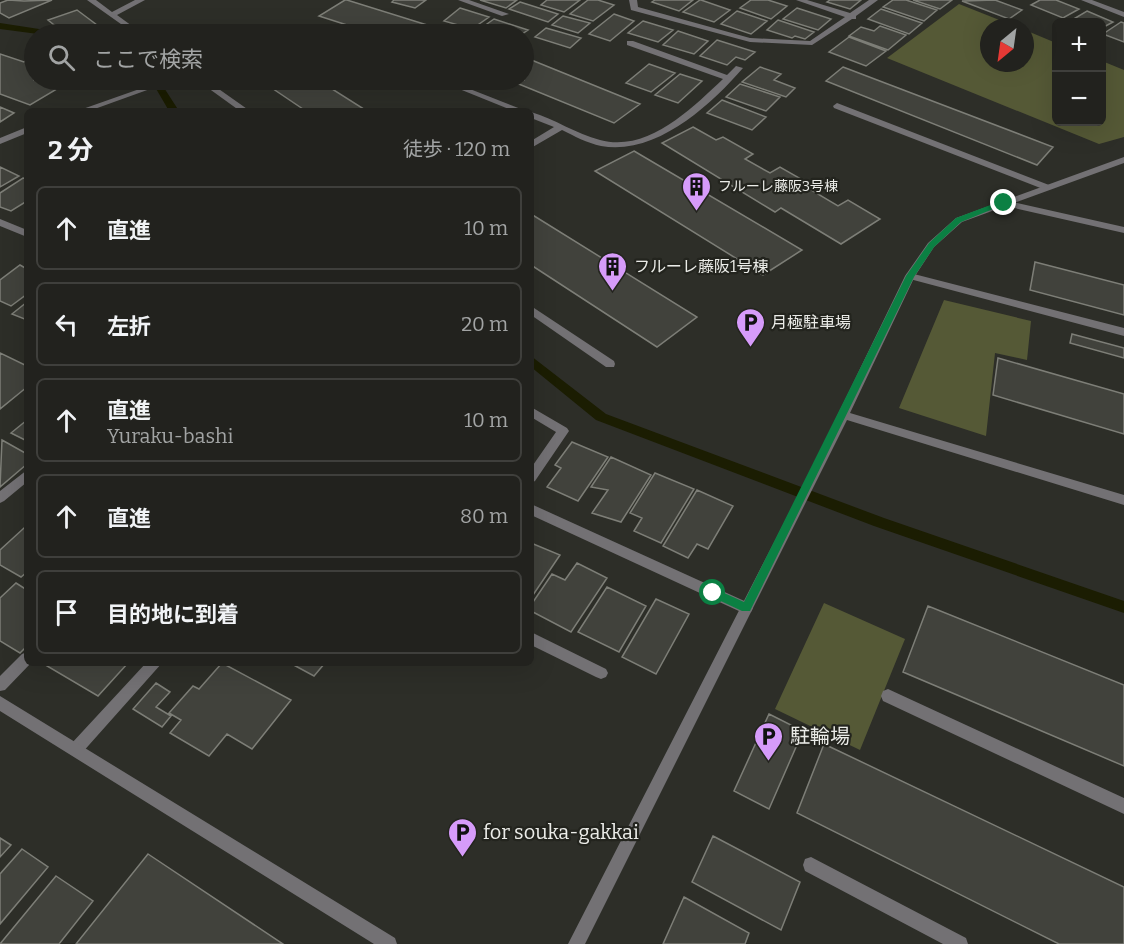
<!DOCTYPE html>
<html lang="ja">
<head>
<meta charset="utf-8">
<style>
  body { margin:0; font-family:Bitter,"Noto Sans JP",serif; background:#2a2a27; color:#f1f3f6 }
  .controls { position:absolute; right:18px; top:18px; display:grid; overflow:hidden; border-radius:9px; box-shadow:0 6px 24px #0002 }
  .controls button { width:54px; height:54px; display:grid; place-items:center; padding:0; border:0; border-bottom:2px solid #3f3f3c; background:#22221e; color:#f1f3f6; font:30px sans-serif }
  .compass { position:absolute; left:980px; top:18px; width:54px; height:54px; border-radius:50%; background:#22221e; box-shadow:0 6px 24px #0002; rotate:209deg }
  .stop { position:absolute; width:18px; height:18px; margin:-14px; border:4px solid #0b8043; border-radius:50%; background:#fff }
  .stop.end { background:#0b8043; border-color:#fff; box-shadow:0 2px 6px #0008 }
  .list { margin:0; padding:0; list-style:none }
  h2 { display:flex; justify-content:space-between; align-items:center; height:78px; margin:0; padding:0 24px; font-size:26px }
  h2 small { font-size:20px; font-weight:400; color:#a2a4a4 }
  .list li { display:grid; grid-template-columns:39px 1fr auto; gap:18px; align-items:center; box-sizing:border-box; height:84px; margin:0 12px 12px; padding:0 12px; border:2px solid #3f3f3c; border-radius:9px }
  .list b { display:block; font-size:22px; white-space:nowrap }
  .list p { margin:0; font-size:20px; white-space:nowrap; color:#a2a4a4 }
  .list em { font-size:20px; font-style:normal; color:#a2a4a4 }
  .icon { flex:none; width:33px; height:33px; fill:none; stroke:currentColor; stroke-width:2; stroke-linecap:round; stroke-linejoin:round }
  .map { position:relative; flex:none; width:1124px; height:944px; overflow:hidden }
  .search { position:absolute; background:#22221e; box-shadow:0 6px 24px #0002; left:24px; top:24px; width:510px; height:66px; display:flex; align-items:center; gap:15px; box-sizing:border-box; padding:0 21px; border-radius:33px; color:#a2a4a4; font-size:22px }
  .panel { position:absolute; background:#22221e; box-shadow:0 6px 24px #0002; left:24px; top:108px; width:510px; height:558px; border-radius:9px }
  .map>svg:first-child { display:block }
  .green { fill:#555936 }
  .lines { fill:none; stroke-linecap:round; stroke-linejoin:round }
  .stream { fill:#1b1d02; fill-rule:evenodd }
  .building { fill:#41423c; stroke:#7d7e77; stroke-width:1.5 }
  .service { fill:#737174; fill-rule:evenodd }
  .minor { fill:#737174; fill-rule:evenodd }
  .tertiary { fill:#737174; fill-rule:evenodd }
  .route { fill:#0b8043 }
  .labels { text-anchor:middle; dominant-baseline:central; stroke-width:4.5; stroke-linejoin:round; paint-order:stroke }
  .far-poi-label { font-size:14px; fill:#ebece8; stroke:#23241e; text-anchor:start }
  .poi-label { font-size:16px; fill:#ebece8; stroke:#23241e; text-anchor:start }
  .near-poi-label { font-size:20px; fill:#ebece8; stroke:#23241e; text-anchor:start }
</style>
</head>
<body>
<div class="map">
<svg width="1124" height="944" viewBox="0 0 1124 944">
  <rect width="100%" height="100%" fill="#2d2e28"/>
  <path class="green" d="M959,4L1017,27H989V63H1025V30L1056,43V122H1102V61L1124,70V137L1099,144L887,58Z
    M944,300L1031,321L1027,360L995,353L986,436L899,408Z
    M824,603L905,639L860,750L775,709Z"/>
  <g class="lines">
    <path class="stream" d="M0,23L52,31L56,34H38L0,29Z
      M151,80H159L179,111H169Z
      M531,356L606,414L884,518L1124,601V613L874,526L596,420L531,367Z"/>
  </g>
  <path class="building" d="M8,0L24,1L52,0L9,18L0,13V3Z
    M345,0H347L456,34H375L319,16Z
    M394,0H426L415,8L392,2Z
    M480,0H517L506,8Z
    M547,0H580L564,12L541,5Z
    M588,0H598L614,5L593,21L570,14Z
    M655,0H693L679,11L652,2Z
    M700,0H701L730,10L714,22L683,12Z
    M751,0H768L787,6L771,19L740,8Z
    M830,0H861L850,9L827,2Z
    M893,0H906L937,10L924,21L883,7Z
    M913,0H952L940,9Z
    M995,0L1022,10L1009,19L962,1Z
    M1040,0H1056L1079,9L1063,18L1031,5Z
    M520,2L558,14L548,22L509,9Z
    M460,8L489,17L472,29L444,21Z
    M797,8L831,19L818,30L783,19Z
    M881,9L922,23L909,34L868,19Z
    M77,10L105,31L82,34L75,29L64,33L48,20Z
    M737,11L767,21L751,34L721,24Z
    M1087,11L1113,22L1102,28V22L1072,20Z
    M614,14L634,21L610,41L589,34Z
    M563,16L590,23L578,33L552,25Z
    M494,19L528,30L522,34H497L480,29Z
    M778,20L814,32L805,39L795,36L792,38L767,30Z
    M643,21L673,30L658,42L628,33Z
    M1121,22L1124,23V42L1103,34Z
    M880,26L906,35L888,50L849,36L861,27L874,31Z
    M546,28L581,38L570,48L535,37Z
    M678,31L708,41L694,54L663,45Z
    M849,37L886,51L866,66L829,52Z
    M717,40L755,52L745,60L736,57L727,65L700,56Z
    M0,54L24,62L34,56V80H72L30,105L0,94Z
    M524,57L640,104L614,123L509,80H524Z
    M649,64L675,73L651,92L626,83Z
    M760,67L781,74L774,80L795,88L786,97L742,82Z
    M843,67L1053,147L1037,165L826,81Z
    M680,74L702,81L678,103L655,95Z
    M260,80H318L367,111H306Z
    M740,84L780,97L766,111L726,97Z
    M722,100L766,117L752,130L707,113Z
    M0,107L14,113L0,122Z
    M693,127L716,140L723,137L753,154L745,159L770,173L780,167L815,187L811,190L838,206L848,200L880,219L841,244L781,208L775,212L662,143Z
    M634,151L802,250L763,275L595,171Z
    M0,167L19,176L0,187Z
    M23,178L27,179V201L11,211L0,207V193Z
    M531,214L697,317L657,347L531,265Z
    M1035,262L1124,285V315L1030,290Z
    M20,265L27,269V294L11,306L0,301V280Z
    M27,302V320L12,314Z
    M1072,334L1124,348V358L1070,343Z
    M0,353L27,366V387L0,409Z
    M998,358L1124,394V434L993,395Z
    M27,420V441L11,433Z
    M2,440L27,454V464L0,487Z
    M572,442L608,457L578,501L547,487L561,468L555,465Z
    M611,457L651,475L621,522L592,513L608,490L591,487Z
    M655,473L694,489L661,543L634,531L642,518L630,513Z
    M697,490L733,506L708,549L697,544L688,558L663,546Z
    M24,528L27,529V572L21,577L0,565V550Z
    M531,543L560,555L531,598Z
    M577,563L607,578L571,632L531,611V605L552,574L565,580Z
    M16,583L27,590V646L20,653L0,641V598Z
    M607,587L646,606L619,652L578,632Z
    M656,599L689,614L656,674L622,657Z
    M928,606L1124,685V766L903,672Z
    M42,663H128L98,696Z
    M222,663L291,700L252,749L227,734L209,756L170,733L181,720L169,713L193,686L199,689Z
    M290,663H325L314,676Z
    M156,683L170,692L156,707L171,716L162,727L133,709Z
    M769,714L803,731L769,809L734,791Z
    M824,744L1124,887V944H1059L797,813Z
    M713,836L800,882L781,930L692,882Z
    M0,838L11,845L0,857Z
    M22,849L48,867L0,924V874Z
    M148,854L283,944H76Z
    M56,876L93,901L59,944H0Z
    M684,897L749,933L745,944H663Z"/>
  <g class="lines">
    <path class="service" d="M458,0H469L509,14L502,16Z
      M629,0H637L638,7L750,38L810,41L845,17L796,0H807L850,13L869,0H878L856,16V19H852L812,45L750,42L631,10Z
      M1081,0H1092L1124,12V17Z
      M280,32H302L306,34H280Z
      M627,41H633L727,75L736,66L743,68C710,106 655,156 601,146C587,143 574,136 562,130L531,148V141L554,127L531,118V112C555,119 576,134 600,140C648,153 692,108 723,79L627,45Z
      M437,80H447L526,111H514Z
      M837,103L1049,185L1051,187L1046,190L1043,189L834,108L833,106Z
      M1004,200L1124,227V233L1001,205V201Z
      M0,219L27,230V237L0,226Z
      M910,273L1124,328V336L906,278V274Z
      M531,407L567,428L569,431L535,481L531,483V468L556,432L531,417Z
      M27,470V482L4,501L0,503V491Z
      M531,504L751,604L753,608L751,612L746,614L741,612L531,515Z
      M531,632L606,669L608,673L606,677L601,679L596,677L531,645Z
      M27,652V663H31L5,690L0,691V676L22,654Z
      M146,663H162L81,754L76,756L71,754L69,749L71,744Z
      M888,689L1124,798V814L883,701L881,696L883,691Z
      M811,857L966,938L968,944H943L805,871L803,865L805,859Z"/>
    <path class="minor" d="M87,0H96L112,12L135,0H145L117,15L143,34H135Z
      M165,80H175L89,111H77Z
      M197,80H206L250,111H240Z
      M27,127V133L0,144V138Z
      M531,306L614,361L615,364L614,367H606L531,315Z"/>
    <path class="tertiary" d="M1124,157V163L962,222L934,247L915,276L850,413L1124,495V505L847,420L585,944H568L809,474L905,276L928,243L956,218Z
      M0,696L395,938L397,944H374L0,711Z"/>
  </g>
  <path class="route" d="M1001,201L1008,203L961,222L934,247L914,277L750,611H742L710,596V589L713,588L744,602L906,276L929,243L956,218Z"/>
  <defs>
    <symbol id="building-pin" viewBox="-11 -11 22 30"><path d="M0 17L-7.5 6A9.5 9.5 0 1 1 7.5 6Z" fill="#d69bfa" stroke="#23241e"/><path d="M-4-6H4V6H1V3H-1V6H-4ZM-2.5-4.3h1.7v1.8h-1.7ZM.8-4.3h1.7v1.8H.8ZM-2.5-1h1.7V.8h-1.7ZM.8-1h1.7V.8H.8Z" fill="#111"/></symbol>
    <symbol id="parking-pin" viewBox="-11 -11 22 30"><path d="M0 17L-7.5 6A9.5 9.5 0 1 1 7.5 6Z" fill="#d69bfa" stroke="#23241e"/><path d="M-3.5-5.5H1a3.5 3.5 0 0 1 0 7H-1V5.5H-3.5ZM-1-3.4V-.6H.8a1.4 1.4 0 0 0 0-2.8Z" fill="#111"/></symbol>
  </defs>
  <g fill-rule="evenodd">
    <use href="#building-pin" x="680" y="170" width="33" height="45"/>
    <use href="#building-pin" x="596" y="250" width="33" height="45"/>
    <use href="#parking-pin" x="734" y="306" width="33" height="45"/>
    <use href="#parking-pin" x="752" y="720" width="33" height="45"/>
    <use href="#parking-pin" x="446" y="816" width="33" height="45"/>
  </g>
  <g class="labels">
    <g class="far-poi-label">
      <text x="718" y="186">フルーレ藤阪3号棟</text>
    </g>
    <g class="poi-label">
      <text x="634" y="266">フルーレ藤阪1号棟</text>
      <text x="771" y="322">月極駐車場</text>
    </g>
    <g class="near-poi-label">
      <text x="790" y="736">駐輪場</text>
      <text x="483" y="832">for souka-gakkai</text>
    </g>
  </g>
</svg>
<div class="controls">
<button>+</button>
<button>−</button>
</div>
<svg class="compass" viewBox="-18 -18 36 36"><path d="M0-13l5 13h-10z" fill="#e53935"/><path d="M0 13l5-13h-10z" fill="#a2a4a4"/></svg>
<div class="stop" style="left:713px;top:593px"></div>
<div class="stop end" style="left:1004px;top:203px"></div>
<div class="search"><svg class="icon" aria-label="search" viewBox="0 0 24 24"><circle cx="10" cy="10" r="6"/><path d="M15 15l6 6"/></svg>ここで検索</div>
<section class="panel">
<h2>2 分<small>徒歩 · 120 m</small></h2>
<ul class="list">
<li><svg class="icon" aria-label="ahead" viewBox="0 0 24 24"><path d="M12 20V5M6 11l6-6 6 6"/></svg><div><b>直進</b></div><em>10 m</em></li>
<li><svg class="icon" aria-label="left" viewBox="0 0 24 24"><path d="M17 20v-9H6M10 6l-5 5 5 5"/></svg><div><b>左折</b></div><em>20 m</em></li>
<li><svg class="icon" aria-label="ahead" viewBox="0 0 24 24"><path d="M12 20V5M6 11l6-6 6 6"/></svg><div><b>直進</b><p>Yuraku-bashi</p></div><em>10 m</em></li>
<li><svg class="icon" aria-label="ahead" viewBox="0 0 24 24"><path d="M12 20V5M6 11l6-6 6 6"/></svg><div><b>直進</b></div><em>80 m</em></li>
<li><svg class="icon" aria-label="arrive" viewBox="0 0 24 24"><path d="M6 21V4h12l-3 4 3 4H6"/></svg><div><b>目的地に到着</b></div></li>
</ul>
</section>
</div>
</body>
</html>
